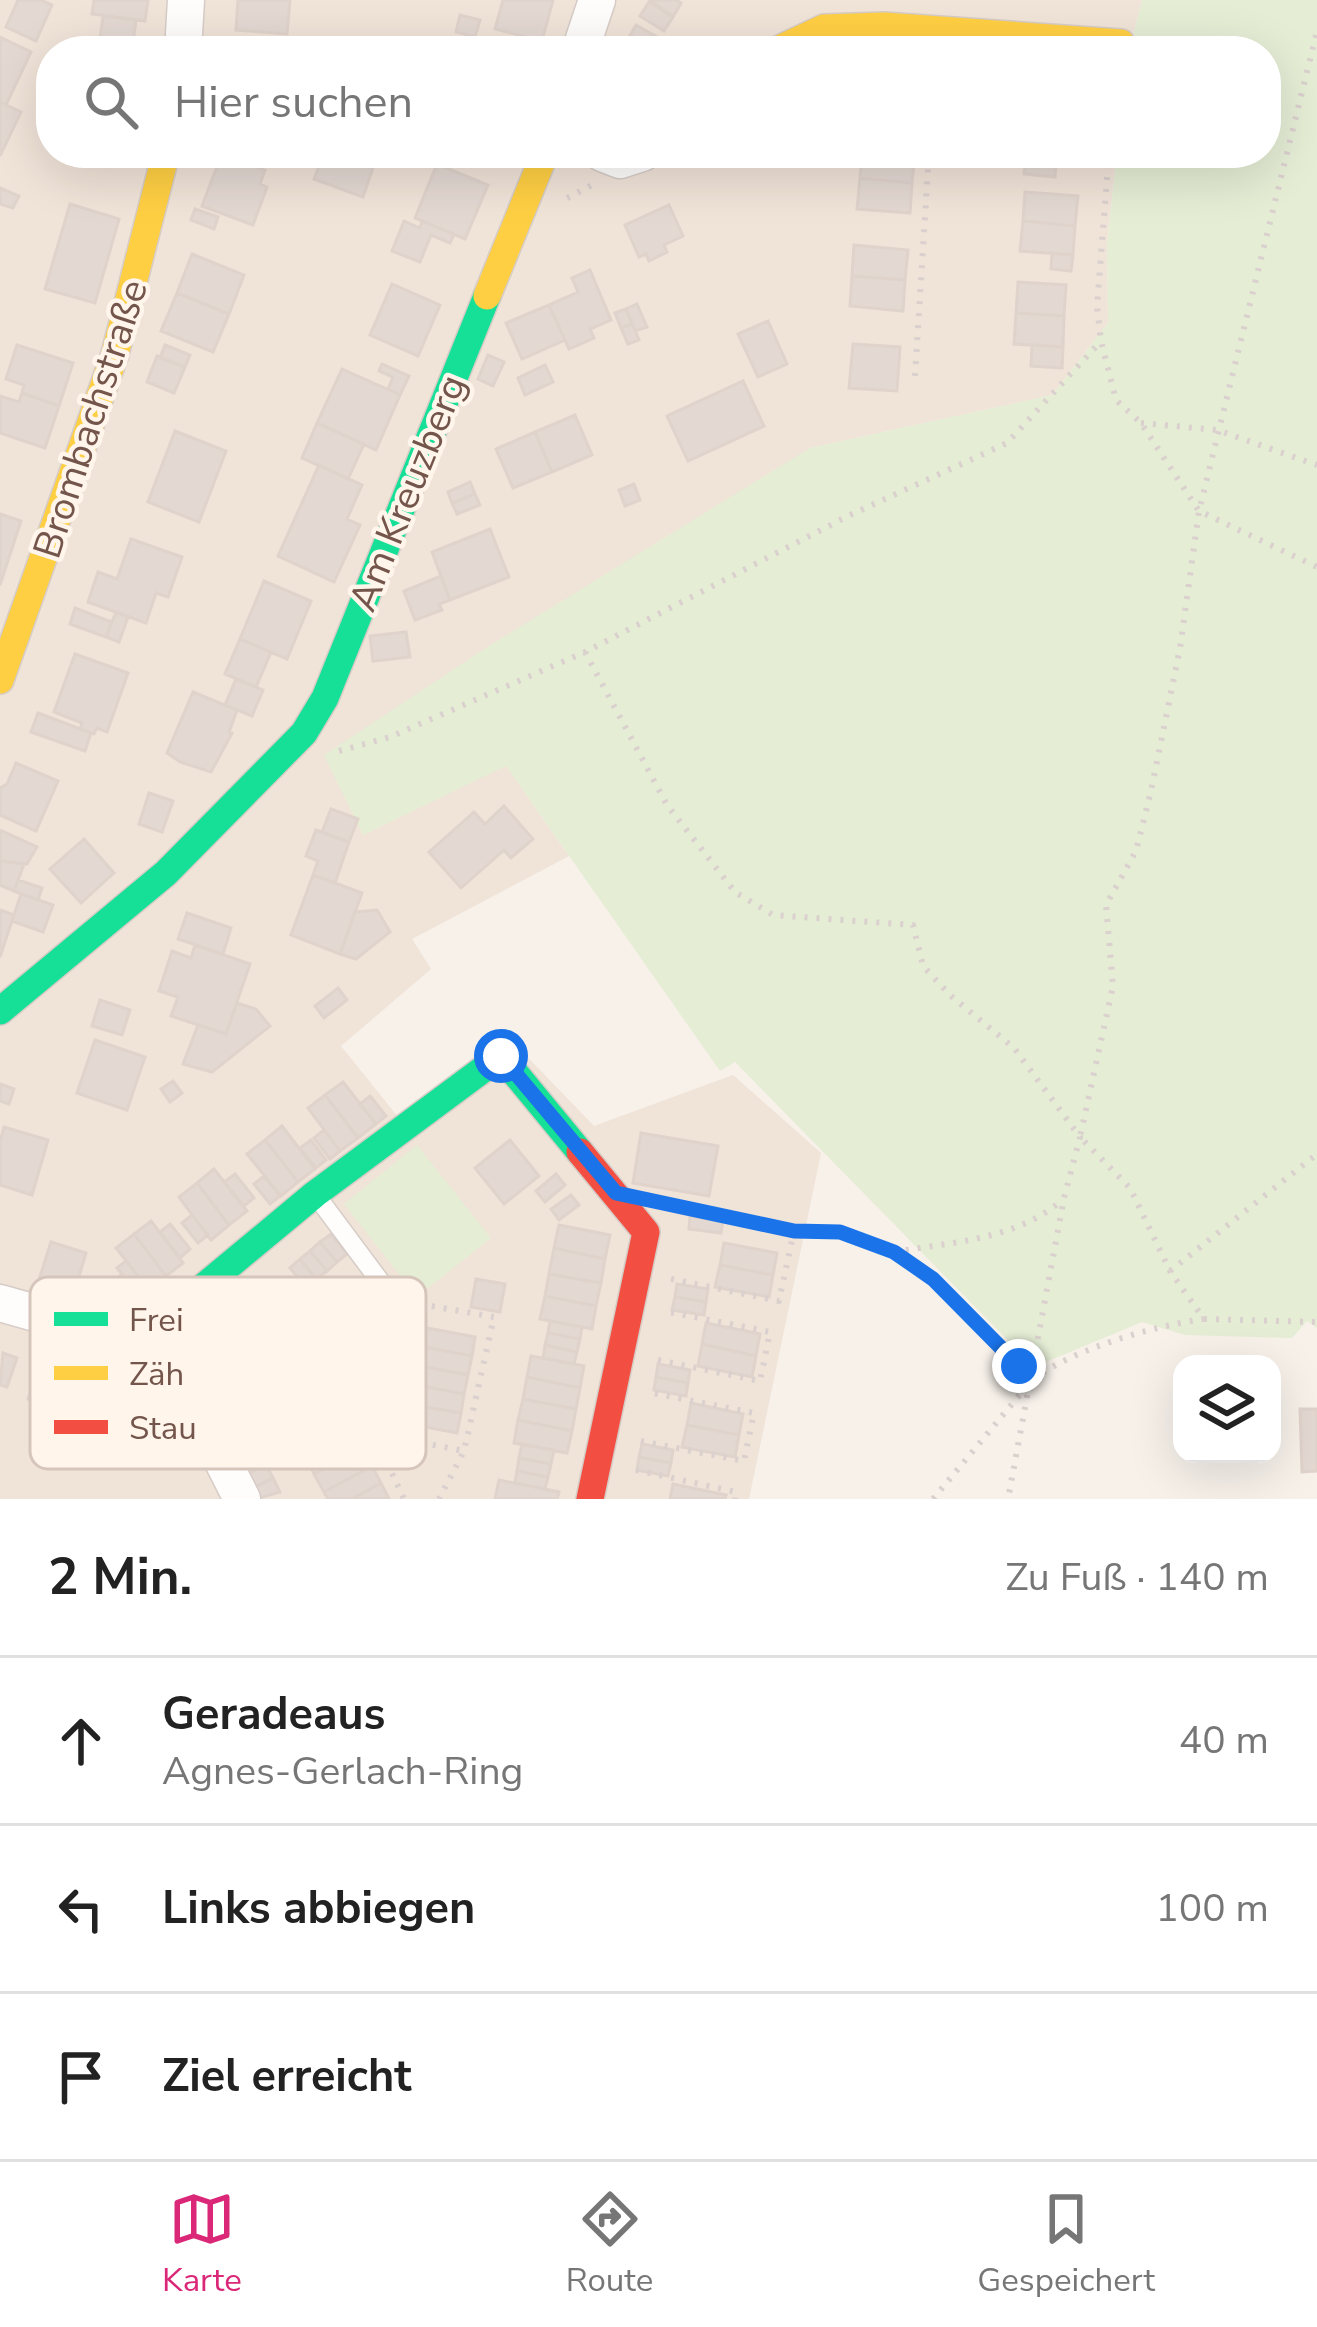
<!DOCTYPE html>
<html lang="de">
<head>
<meta charset="utf-8">
<style>
  body { margin:0; font-family:"Nunito Sans",sans-serif; background:#f6f6f6; color:#222 }
  .controls { position:absolute; right:36px; bottom:36px; display:grid; overflow:hidden; border-radius:24px; box-shadow:0 12px 48px #0002 }
  .controls button { width:108px; height:108px; display:grid; place-items:center; padding:0; border:0; border-bottom:3px solid #e0e0e0; background:#fff; color:#222; font:60px sans-serif }
  .stop { position:absolute; width:36px; height:36px; margin:-27px; border:9px solid #1a73e8; border-radius:50%; background:#fff }
  .stop.end { background:#1a73e8; border-color:#fff; box-shadow:0 3px 12px #0008 }
  .list { margin:0; padding:0; list-style:none }
  h2 { display:flex; justify-content:space-between; align-items:center; height:156px; margin:0; padding:0 48px; font-size:51px }
  h2 small { font-size:39px; font-weight:400; color:#767676 }
  .list li { display:grid; grid-template-columns:78px 1fr auto; gap:36px; align-items:center; box-sizing:border-box; height:168px; padding:0 48px; border-top:3px solid #e0e0e0 }
  .list b { display:block; font-size:45px; white-space:nowrap }
  .list p { margin:0; font-size:39px; white-space:nowrap; color:#767676 }
  .list em { font-size:39px; font-style:normal; color:#767676 }
  .icon { flex:none; width:66px; height:66px; fill:none; stroke:currentColor; stroke-width:2; stroke-linecap:round; stroke-linejoin:round }
  .map { position:relative; flex:none; width:1317px; height:1499px; overflow:hidden }
  .search { position:absolute; background:#fff; box-shadow:0 12px 48px #0002; left:36px; right:36px; top:36px; height:132px; display:flex; align-items:center; gap:30px; box-sizing:border-box; padding:0 42px; border-radius:48px; color:#767676; font-size:45px }
  .sheet { height:660px; background:#fff }
  nav { display:flex; justify-content:space-around; align-items:center; box-sizing:border-box; height:168px; border-top:3px solid #e0e0e0; background:#fff; font-size:33px; color:#767676 }
  nav a { display:grid; justify-items:center; gap:6px }
  nav .on { color:#db2777 }
  .map>svg:first-child { display:block }
  .residential { fill:#f0e3d8 }
  .green { fill:#e5edd5 }
  .building { fill:#e3d8d2; stroke:#e0d3cc; stroke-width:3 }
  .lines { fill:none; stroke-linecap:round; stroke-linejoin:round }
  .lane-casing { stroke:#d6ccc7; stroke-width:21 }
  .street-casing { stroke:#d6ccc7; stroke-width:39 }
  .fast-casing { stroke:#d6ccc6; stroke-width:30 }
  .slow-casing { stroke:#d6ccc6; stroke-width:30 }
  .jam-casing { stroke:#d6ccc6; stroke-width:30 }
  .path { stroke:#dad0ce; stroke-width:6; stroke-dasharray:3 9; stroke-linecap:butt }
  .lane { stroke:#fefdfc; stroke-width:18 }
  .street { stroke:#fefdfc; stroke-width:36 }
  .fast { stroke:#16e098; stroke-width:27 }
  .slow { stroke:#ffcf43; stroke-width:27 }
  .jam { stroke:#f24e42; stroke-width:27 }
  .route { stroke:#1a73e8; stroke-width:15 }
  .labels { text-anchor:middle; dominant-baseline:central; stroke-width:9; stroke-linejoin:round; paint-order:stroke }
  .street-label { font-size:39px; fill:#74554b; stroke:#fff5eb }
  .key { fill:#fff5eb; stroke:#d5c5bb; stroke-width:3 }
  .key-label { font-size:33px; fill:#74554b }
</style>
</head>
<body>
<div class="map">
<svg width="1317" height="1499" viewBox="0 0 1317 1499">
  <rect width="100%" height="100%" fill="#f7f1ea"/>
  <path class="residential" d="M0,0H1142L1129,51H51V153H1117L1107,243L1108,323L1052,395L810,448L363,835L506,765L569,856L412,939L431,969L341,1046L398,1117L505,1034L594,1126L733,1075L821,1153L749,1499H0Z"/>
  <path class="green" d="M1142,0H1317V1328L1307,1321L1292,1338L1185,1335L1142,1322L1034,1367L735,1062L720,1071L506,766L363,835L324,755L492,644L810,448L1052,395L1108,323L1107,244L1117,153H1266V51H1129Z
    M417,1145L491,1238L417,1297L344,1204Z"/>
  <path class="building" d="M18,0H41L52,5L36,41L6,27Z
    M94,0H148L145,21L92,14Z
    M238,0H290L287,34L236,30Z
    M503,0H553L542,41L495,29Z
    M650,0H676L681,3L673,17Z
    M649,2L673,17L664,31L640,16Z
    M460,15L480,20L475,37L456,32Z
    M103,16L136,20L132,51L99,48Z
    M636,25L682,51H621Z
    M0,37L31,52L6,105L0,102Z
    M0,102L21,112L0,156Z
    M222,153L265,170L260,184L267,187L253,225L202,206Z
    M324,153H378L363,197L314,179Z
    M468,153H499L496,162Z
    M862,153H915L912,183L860,178Z
    M1034,153H1086L1085,164L1034,160Z
    M1026,159L1056,162L1055,177L1024,174Z
    M437,164L488,185L465,239L415,218Z
    M860,178L912,183L910,213L857,209Z
    M0,188L19,196L13,208L0,204Z
    M1025,192L1078,196L1075,226L1023,221Z
    M70,204L119,219L95,303L45,289Z
    M669,205L683,236L664,245L667,252L649,261L646,254L639,257L625,225Z
    M195,209L218,217L214,229L191,220Z
    M404,221L420,228L422,221L454,234L450,243L431,235L420,262L392,251Z
    M1023,221L1075,226L1073,255L1020,251Z
    M854,245L908,250L905,280L852,276Z
    M1052,253L1073,255L1071,271L1051,269Z
    M192,254L244,275L229,314L177,293Z
    M590,270L611,320L590,329L594,338L569,349L549,305L578,292L572,278Z
    M852,276L905,280L903,311L850,306Z
    M1018,282L1066,285L1064,316L1016,313Z
    M392,284L440,305L418,356L370,335Z
    M177,293L229,314L213,352L161,331Z
    M637,304L647,327L635,331L626,309Z
    M549,305L565,340L522,359L506,323Z
    M626,309L632,324L621,328L615,313Z
    M1016,313L1064,316L1063,347L1014,344Z
    M768,321L787,364L758,377L738,334Z
    M632,324L639,340L628,344L621,328Z
    M853,344L900,347L897,391L849,388Z
    M17,345L73,363L59,406L22,393L24,385L6,379Z
    M165,345L190,355L185,367L160,358Z
    M1032,345L1063,347L1062,368L1031,366Z
    M488,355L504,362L493,386L478,379Z
    M157,356L185,367L174,393L147,382Z
    M382,364L409,376L400,395L388,389L393,377L379,371Z
    M545,365L553,382L525,395L518,378Z
    M342,369L400,395L376,450L317,423Z
    M743,381L764,426L688,461L667,416Z
    M22,393L59,406L45,448L0,433V396L19,402Z
    M575,415L592,455L552,472L535,432Z
    M317,423L364,444L348,479L302,458Z
    M175,431L226,451L199,522L148,502Z
    M535,432L552,472L513,488L496,449Z
    M319,465L362,485L347,519L360,525L334,582L278,556Z
    M470,482L475,494L452,503L448,492Z
    M634,484L640,500L625,506L619,490Z
    M475,494L480,505L457,514L452,503Z
    M0,514L21,521L0,585Z
    M490,529L509,577L450,600L432,552Z
    M131,539L182,557L168,597L156,593L146,623L88,602L98,572L117,579Z
    M441,576L450,600L439,604L442,610L415,620L404,591Z
    M264,581L311,601L287,659L240,639Z
    M75,608L112,622L106,637L70,624Z
    M116,612L128,617L119,642L106,637Z
    M406,632L410,657L373,661L370,636Z
    M240,639L271,652L256,687L225,674Z
    M75,654L128,673L107,732L97,728L94,734L80,729L82,723L54,712Z
    M236,679L263,690L252,716L225,705Z
    M193,692L237,710L229,732L232,733L211,772L180,762L167,753Z
    M38,713L91,733L85,751L31,732Z
    M16,763L58,781L36,831L0,815V788L7,784Z
    M149,793L173,801L162,832L139,824Z
    M504,806L533,839L511,858L504,850L461,888L429,852L474,812L485,824Z
    M331,809L358,819L349,842L322,832Z
    M0,830L37,847L27,864L0,861Z
    M316,830L349,842L335,883L313,875L318,861L306,856Z
    M84,839L114,873L81,903L50,869Z
    M0,861L24,864L14,891L0,885Z
    M313,875L362,893L340,954L291,935Z
    M18,880L42,888L38,900L14,891Z
    M21,894L53,905L43,932L12,921Z
    M0,910L14,915L0,957Z
    M377,910L390,932L356,959L340,954L355,912Z
    M187,913L231,928L223,954L178,939Z
    M195,945L250,964L226,1034L171,1016L178,997L159,991L172,951L191,958Z
    M338,988L347,1000L324,1018L315,1006Z
    M100,1000L130,1010L122,1035L92,1026Z
    M237,1003L256,1009L270,1026L212,1072L183,1064L198,1025L226,1034Z
    M95,1040L145,1057L127,1110L77,1093Z
    M173,1081L182,1093L170,1102L161,1089Z
    M343,1082L376,1124L358,1138L325,1095Z
    M0,1084L14,1089L9,1104L0,1101Z
    M325,1095L358,1138L340,1151L308,1108Z
    M370,1096L386,1116L376,1124L360,1104Z
    M282,1126L315,1169L298,1182L265,1140Z
    M4,1127L48,1140L32,1195L0,1185V1142Z
    M324,1130L340,1151L330,1159L314,1138Z
    M641,1133L718,1146L709,1196L633,1183Z
    M265,1140L298,1182L281,1196L247,1154Z
    M311,1140L326,1160L316,1168L300,1148Z
    M510,1140L539,1176L504,1204L475,1168Z
    M214,1169L247,1211L229,1225L197,1183Z
    M235,1174L254,1198L244,1206L224,1182Z
    M556,1174L565,1185L545,1202L536,1191Z
    M264,1176L280,1196L270,1204L254,1184Z
    M197,1183L229,1225L211,1240L179,1197Z
    M571,1195L579,1205L559,1220L551,1209Z
    M192,1215L208,1235L198,1243L182,1223Z
    M690,1216L723,1220L721,1233L689,1229Z
    M151,1221L183,1263L166,1276L134,1234Z
    M170,1224L190,1249L180,1258L160,1232Z
    M559,1225L610,1235L605,1259L554,1248Z
    M134,1234L166,1276L149,1290L116,1248Z
    M331,1234L347,1254L337,1262L320,1242Z
    M51,1242L86,1253L72,1300L36,1289Z
    M320,1242L337,1262L327,1271L310,1251Z
    M724,1243L777,1253L773,1275L720,1265Z
    M554,1248L605,1259L601,1283L549,1274Z
    M310,1251L327,1271L316,1279L300,1259Z
    M300,1259L316,1279L306,1287L290,1268Z
    M126,1261L147,1287L138,1294L117,1268Z
    M720,1265L773,1275L769,1297L715,1287Z
    M122,1274L138,1294L128,1302L112,1282Z
    M549,1274L601,1283L596,1306L545,1296Z
    M476,1279L505,1284L500,1312L471,1307Z
    M677,1284L708,1289L706,1302L675,1297Z
    M545,1296L596,1306L592,1329L540,1319Z
    M675,1297L706,1302L704,1315L672,1310Z
    M550,1321L582,1327L580,1339L548,1333Z
    M706,1323L760,1334L756,1356L702,1344Z
    M422,1327L475,1337L472,1356L419,1346Z
    M548,1333L580,1339L577,1352L545,1345Z
    M702,1344L756,1356L752,1377L698,1366Z
    M545,1345L577,1352L574,1364L543,1358Z
    M419,1346L472,1356L468,1375L415,1365Z
    M45,1348L71,1357L55,1407L28,1399Z
    M3,1353L17,1358L7,1387L0,1385Z
    M531,1356L584,1366L580,1388L527,1377Z
    M658,1364L690,1370L688,1383L656,1377Z
    M415,1365L468,1375L464,1394L412,1384Z
    M527,1377L580,1388L576,1409L523,1399Z
    M656,1377L688,1383L686,1396L654,1390Z
    M412,1384L464,1394L461,1413L408,1404Z
    M523,1399L576,1409L572,1431L518,1420Z
    M691,1403L743,1414L739,1435L687,1425Z
    M408,1404L461,1413L457,1433L405,1423Z
    M1300,1409H1317V1471L1302,1472Z
    M518,1420L572,1431L567,1453L514,1443Z
    M687,1425L739,1435L735,1457L682,1447Z
    M353,1430L362,1448L314,1474L305,1456Z
    M522,1444L554,1450L551,1464L519,1458Z
    M642,1444L673,1450L671,1463L639,1457Z
    M362,1448L372,1466L324,1492L314,1474Z
    M260,1451L266,1465L245,1475L238,1462Z
    M639,1457L671,1463L668,1476L637,1470Z
    M519,1458L551,1464L548,1477L517,1471Z
    M266,1465L273,1478L251,1489L245,1475Z
    M372,1466L381,1483L352,1499H328L324,1492Z
    M517,1471L548,1477L545,1489L515,1483Z
    M273,1478L280,1492L256,1499L251,1489Z
    M499,1480L559,1492L557,1499H495Z
    M381,1483L389,1499H352Z
    M673,1484L726,1495L725,1499H670Z"/>
  <g class="lines">
    <defs>
      <path id="lane" d="M318,1198L397,1304"/>
      <path id="street" d="M183,51L186,0
        M580,51L597,0
        M602,153L620,160L642,153
        M0,1303L166,1350L242,1499"/>
      <path id="fast" d="M0,1011L166,873L304,733L325,698L487,296
        M137,1342L315,1194L501,1056L580,1152"/>
      <path id="slow" d="M775,51L824,28L884,26L1121,43
        M487,296L545,153
        M0,680L115,354L166,153"/>
      <path id="jam" d="M580,1152L646,1232L590,1499"/>
    </defs>
    <use href="#lane" class="lane-casing"/>
    <use href="#street" class="street-casing"/>
    <use href="#fast" class="fast-casing"/>
    <use href="#slow" class="slow-casing"/>
    <use href="#jam" class="jam-casing"/>
    <path class="path" d="M1109,153L1097,306L1101,341L1116,400L1141,423L1199,511L1317,567
      M567,198L592,185
      M915,376L929,153
      M1141,423L1217,430L1317,465
      M585,652L667,805L735,892L773,915L913,925L923,966L951,996L1014,1048L1080,1137L1064,1198L1008,1499
      M339,751L390,737L585,652L848,516L1007,443L1101,341
      M672,1205L794,1231L840,1232L894,1252L933,1279L1032,1380
      M894,1252C952,1242 1015,1240 1061,1201
      M1170,1271L1317,1154
      M671,1279L779,1301L794,1231
      M420,1304L494,1317L464,1451L439,1499
      M1204,1319L1317,1322
      M336,1354L404,1499
      M658,1360L760,1381L770,1332L669,1312
      M240,1425L382,1316
      M374,1433L464,1451
      M641,1441L744,1461L754,1413L647,1392
      M636,1470L736,1492L735,1499
      M933,1499L1032,1380C1073,1349 1153,1326 1204,1319L1170,1271L1130,1188L1080,1137L1113,986L1106,905L1136,851L1151,791L1180,648L1199,511L1317,31"/>
    <use href="#lane" class="lane"/>
    <use href="#street" class="street"/>
    <use href="#fast" class="fast"/>
    <use href="#slow" class="slow"/>
    <use href="#jam" class="jam"/>
  </g>
  <g class="lines">
    <path class="route" d="M501,1056L616,1193L794,1231L840,1232L894,1252L933,1279L1019,1366"/>
  </g>
  <g class="labels">
    <g class="street-label">
      <text transform="translate(91 419) rotate(-72)">Brombachstraße</text>
      <text transform="translate(408 493) rotate(-68)">Am Kreuzberg</text>
    </g>
  </g>
  <rect x="30" y="1277" width="396" height="192" rx="18" class="key"/>
  <rect x="54" y="1312" width="54" height="14" fill="#16e098"/>
  <rect x="54" y="1366" width="54" height="14" fill="#ffcf43"/>
  <rect x="54" y="1420" width="54" height="14" fill="#f24e42"/>
  <g class="key-label">
    <text x="129" y="1331">Frei</text>
    <text x="129" y="1385">Zäh</text>
    <text x="129" y="1439">Stau</text>
  </g>
</svg>
<div class="controls">
<button><svg class="icon" aria-label="layers" viewBox="0 0 24 24"><path d="M12 4l9 5-9 5-9-5zM3 14l9 5 9-5"/></svg></button>
</div>
<div class="stop" style="left:501px;top:1056px"></div>
<div class="stop end" style="left:1019px;top:1366px"></div>
<div class="search"><svg class="icon" aria-label="search" viewBox="0 0 24 24"><circle cx="10" cy="10" r="6"/><path d="M15 15l6 6"/></svg>Hier suchen</div>
</div>
<section class="sheet">
<h2>2 Min.<small>Zu Fuß · 140 m</small></h2>
<ul class="list">
<li><svg class="icon" aria-label="ahead" viewBox="0 0 24 24"><path d="M12 20V5M6 11l6-6 6 6"/></svg><div><b>Geradeaus</b><p>Agnes-Gerlach-Ring</p></div><em>40 m</em></li>
<li><svg class="icon" aria-label="left" viewBox="0 0 24 24"><path d="M17 20v-9H6M10 6l-5 5 5 5"/></svg><div><b>Links abbiegen</b></div><em>100 m</em></li>
<li><svg class="icon" aria-label="arrive" viewBox="0 0 24 24"><path d="M6 21V4h12l-3 4 3 4H6"/></svg><div><b>Ziel erreicht</b></div></li>
</ul>
</section>
<nav>
<a class="on"><svg class="icon" aria-label="map" viewBox="0 0 24 24"><path d="M3 6l6-2 6 2 6-2v14l-6 2-6-2-6 2zM9 4v14M15 6v14"/></svg>Karte</a>
<a><svg class="icon" aria-label="directions" viewBox="0 0 24 24"><path d="M12 3l9 9-9 9-9-9zM9 14v-3h6M13 9l2 2-2 2"/></svg>Route</a>
<a><svg class="icon" aria-label="saved" viewBox="0 0 24 24"><path d="M7 4h10v16l-5-4-5 4z"/></svg>Gespeichert</a>
</nav>
</body>
</html>
